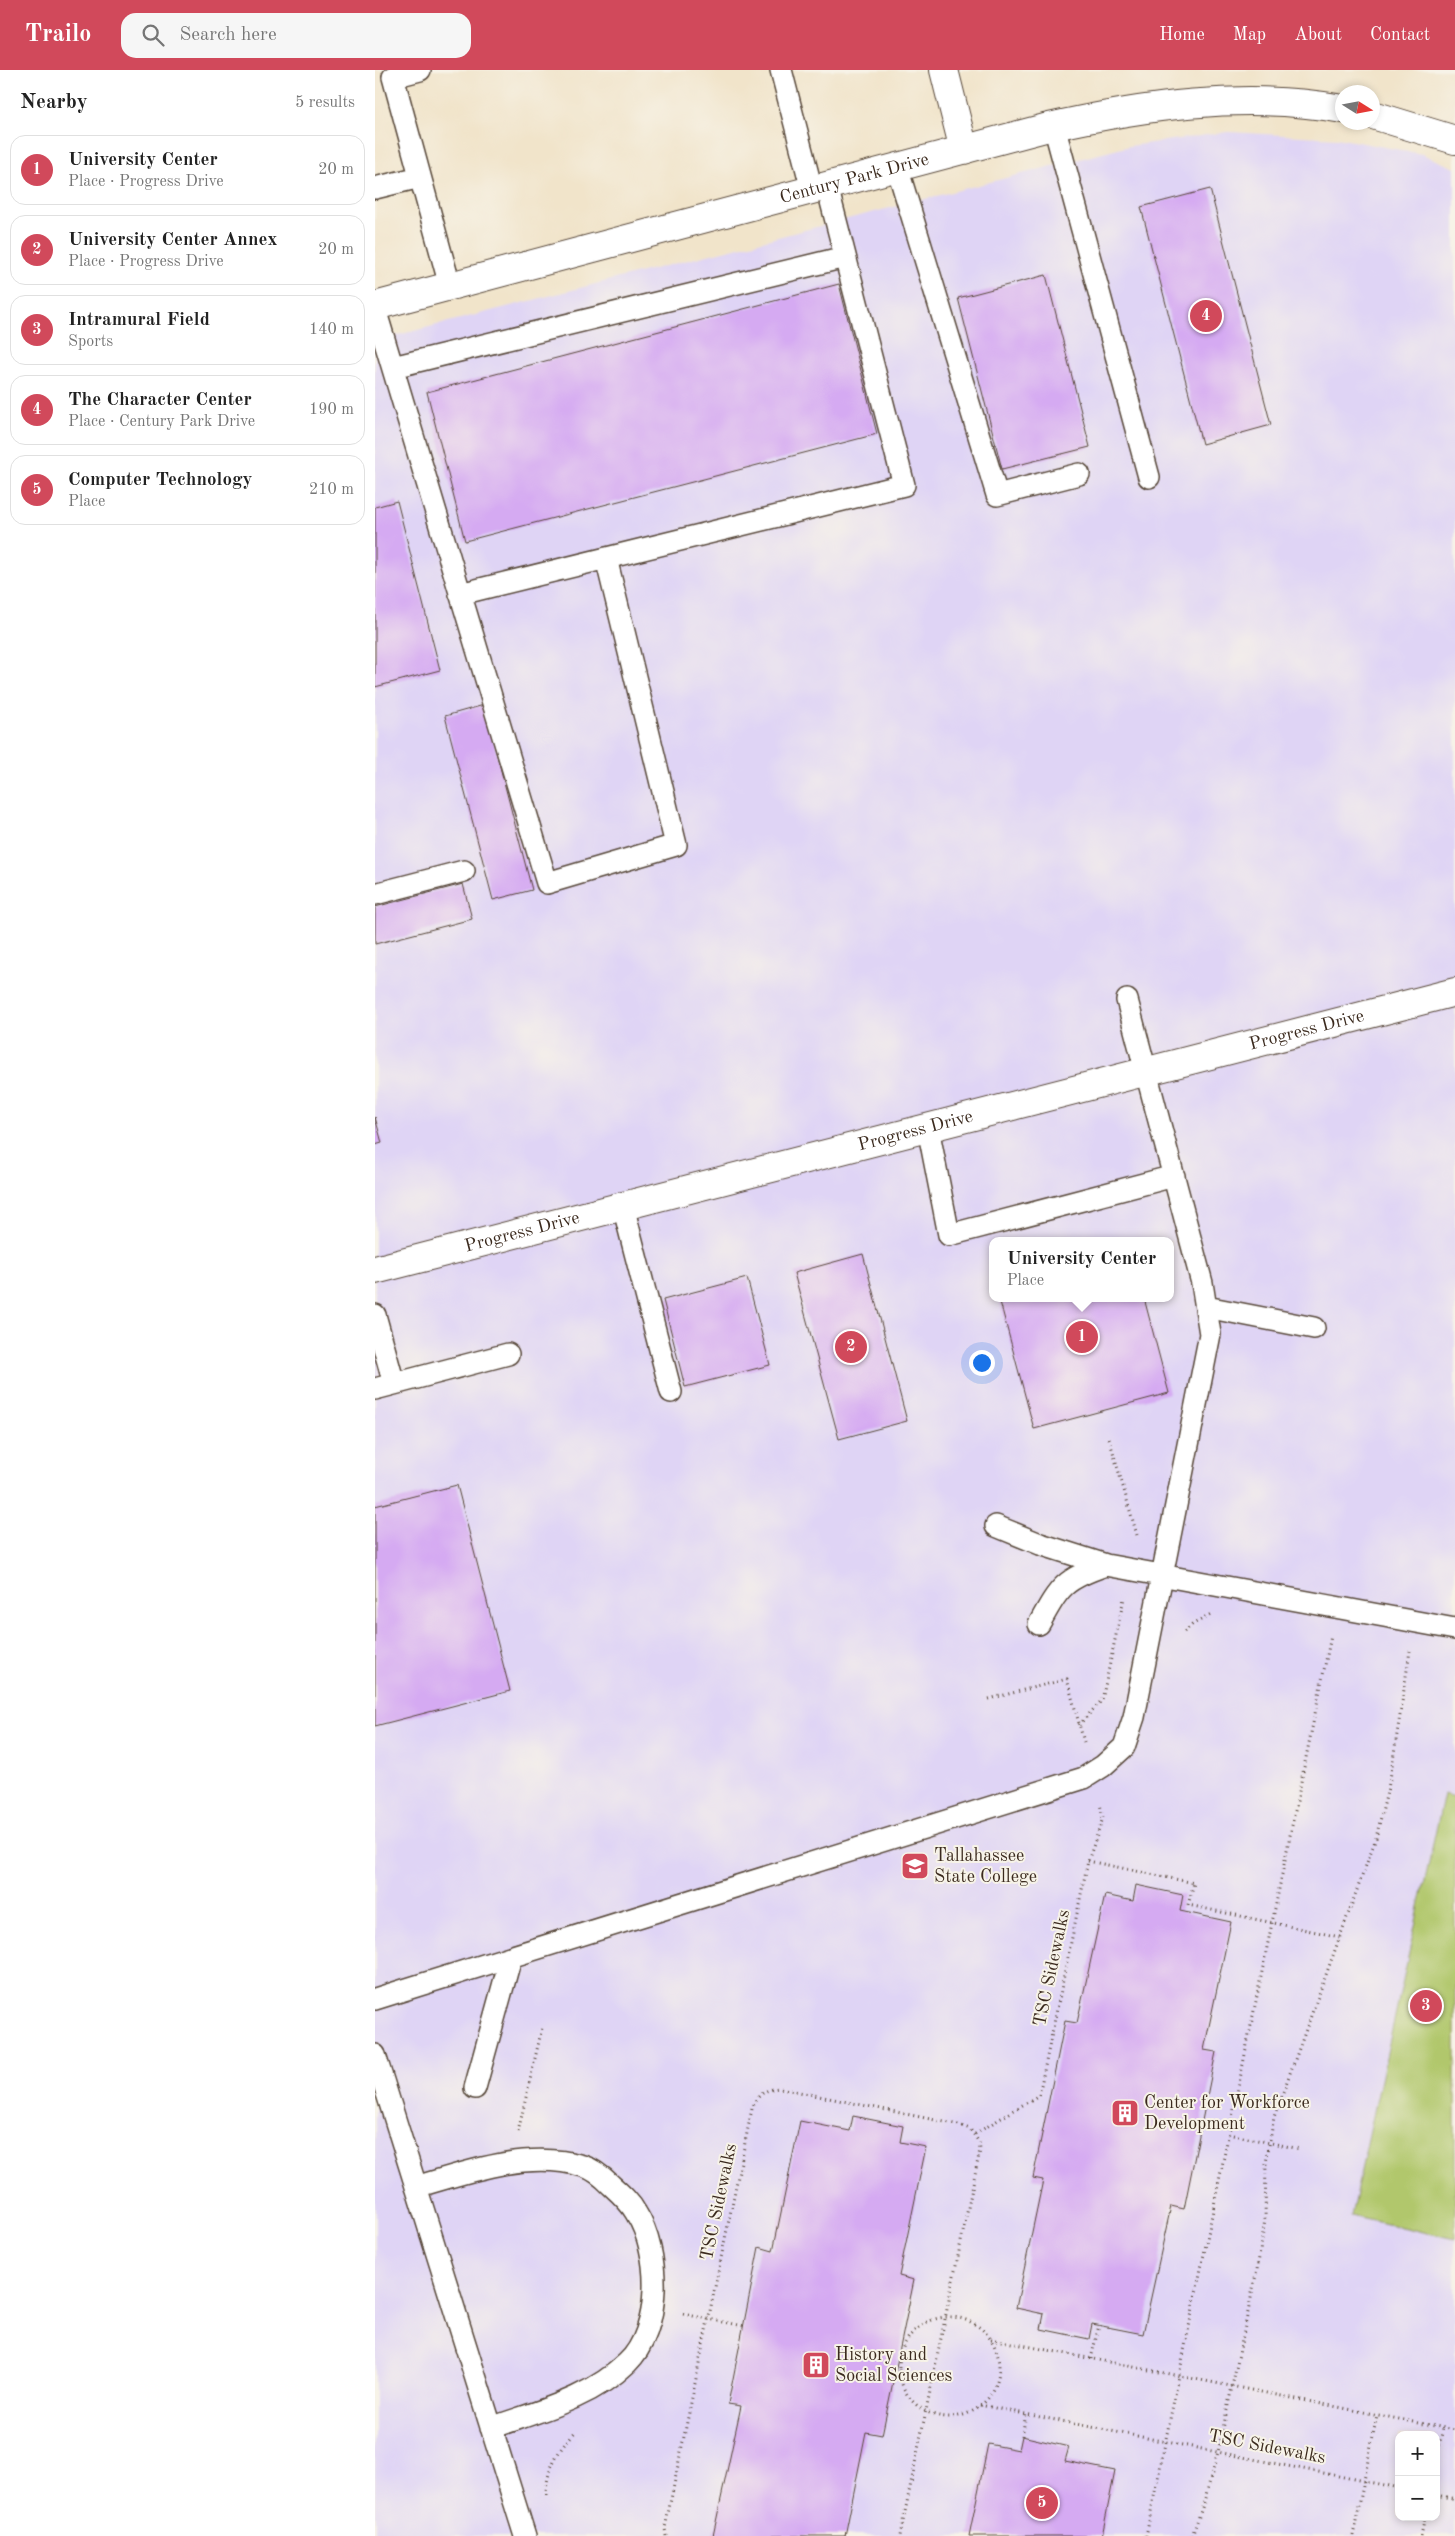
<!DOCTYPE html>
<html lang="en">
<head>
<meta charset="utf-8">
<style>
  body { margin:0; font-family:"Old Standard TT",serif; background:#f6f6f6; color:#222 }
  .controls { position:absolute; right:15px; bottom:15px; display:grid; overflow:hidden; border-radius:10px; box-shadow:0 2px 8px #0003 }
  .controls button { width:45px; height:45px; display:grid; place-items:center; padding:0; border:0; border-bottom:1px solid #e0e0e0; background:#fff; color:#222; font:25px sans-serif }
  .compass { position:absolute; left:960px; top:15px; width:45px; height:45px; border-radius:50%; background:#fff; box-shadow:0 2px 8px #0003; rotate:101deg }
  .you { position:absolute; left:606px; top:1292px; width:18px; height:18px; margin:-12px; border:4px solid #fff; border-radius:50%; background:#1a73e8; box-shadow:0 0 0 8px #1a73e833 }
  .badge { display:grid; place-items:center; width:32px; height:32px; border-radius:50%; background:#d1495b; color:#fff; font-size:16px; font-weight:700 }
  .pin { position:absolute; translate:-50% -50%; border:2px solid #fff; box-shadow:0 1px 5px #0006 }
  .popup { position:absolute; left:614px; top:1167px; width:185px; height:65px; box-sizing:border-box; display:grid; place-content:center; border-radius:10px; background:#fff; filter:drop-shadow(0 1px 4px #0005); font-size:16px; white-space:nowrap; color:#767676 }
  .popup b { font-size:19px; color:#222 }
  .popup::after { content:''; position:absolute; left:50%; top:100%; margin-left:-10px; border:10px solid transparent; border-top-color:#fff }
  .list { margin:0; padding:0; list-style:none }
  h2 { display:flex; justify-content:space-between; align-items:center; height:65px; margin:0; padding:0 20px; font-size:21px }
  h2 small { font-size:16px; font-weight:400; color:#767676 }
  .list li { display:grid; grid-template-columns:32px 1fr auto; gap:15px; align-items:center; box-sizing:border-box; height:70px; margin:0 10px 10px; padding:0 10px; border:1px solid #e0e0e0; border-radius:15px }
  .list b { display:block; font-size:19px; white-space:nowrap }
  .list p { margin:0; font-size:16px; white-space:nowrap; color:#767676 }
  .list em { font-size:16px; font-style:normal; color:#767676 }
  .icon { flex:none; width:28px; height:28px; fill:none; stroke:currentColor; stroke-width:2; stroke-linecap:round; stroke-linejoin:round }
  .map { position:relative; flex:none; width:1080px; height:2466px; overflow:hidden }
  header { display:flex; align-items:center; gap:30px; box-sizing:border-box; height:70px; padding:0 25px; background:#d1495b; color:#fff }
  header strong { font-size:24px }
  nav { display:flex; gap:28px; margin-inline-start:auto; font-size:18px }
  .search { width:350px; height:45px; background:#f6f6f6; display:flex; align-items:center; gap:12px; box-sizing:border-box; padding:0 18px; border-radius:15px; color:#767676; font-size:19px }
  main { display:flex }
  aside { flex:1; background:#fff }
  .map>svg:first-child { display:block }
  .built { fill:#dfd4f5; fill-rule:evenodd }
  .green { fill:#b1c76c; stroke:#767845 }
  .building { fill:#d5aaf2 }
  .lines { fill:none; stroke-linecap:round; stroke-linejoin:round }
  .service-casing { stroke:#564638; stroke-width:24 }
  .minor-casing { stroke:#564638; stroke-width:30 }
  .path { stroke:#564638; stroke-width:3; stroke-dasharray:1 4; stroke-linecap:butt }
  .service { stroke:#fff; stroke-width:21 }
  .minor { stroke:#fff; stroke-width:28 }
  .labels { text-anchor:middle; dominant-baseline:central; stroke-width:4; stroke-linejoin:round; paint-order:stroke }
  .street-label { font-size:18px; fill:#3b2a1e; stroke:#f7f3e8 }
  .poi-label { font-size:18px; fill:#3b2a1e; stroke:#f7f3e8; text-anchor:start }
</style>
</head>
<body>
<header>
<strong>Trailo</strong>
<div class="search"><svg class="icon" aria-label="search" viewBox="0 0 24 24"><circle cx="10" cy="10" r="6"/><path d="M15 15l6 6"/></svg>Search here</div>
<nav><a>Home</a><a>Map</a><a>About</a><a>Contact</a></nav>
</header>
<main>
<aside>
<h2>Nearby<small>5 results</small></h2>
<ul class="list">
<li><span class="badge">1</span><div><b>University Center</b><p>Place · Progress Drive</p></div><em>20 m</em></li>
<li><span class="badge">2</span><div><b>University Center Annex</b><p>Place · Progress Drive</p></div><em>20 m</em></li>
<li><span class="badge">3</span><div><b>Intramural Field</b><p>Sports</p></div><em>140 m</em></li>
<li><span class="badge">4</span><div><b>The Character Center</b><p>Place · Century Park Drive</p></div><em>190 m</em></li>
<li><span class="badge">5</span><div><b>Computer Technology</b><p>Place</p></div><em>210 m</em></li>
</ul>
</aside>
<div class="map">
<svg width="1080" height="2466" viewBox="0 0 1080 2466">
  <rect width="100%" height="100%" fill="#f7f3e8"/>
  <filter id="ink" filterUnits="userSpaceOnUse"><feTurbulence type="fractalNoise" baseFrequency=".02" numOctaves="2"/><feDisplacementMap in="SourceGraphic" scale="10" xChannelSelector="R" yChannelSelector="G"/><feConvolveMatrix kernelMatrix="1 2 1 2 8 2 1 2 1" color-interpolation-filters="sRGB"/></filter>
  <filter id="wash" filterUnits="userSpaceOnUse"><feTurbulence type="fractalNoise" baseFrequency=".0096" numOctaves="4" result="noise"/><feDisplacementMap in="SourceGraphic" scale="20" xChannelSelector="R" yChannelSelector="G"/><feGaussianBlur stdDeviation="1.12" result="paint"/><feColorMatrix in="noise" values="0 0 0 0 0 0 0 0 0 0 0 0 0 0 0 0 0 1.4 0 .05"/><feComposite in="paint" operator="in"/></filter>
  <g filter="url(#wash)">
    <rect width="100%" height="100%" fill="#f1e4ca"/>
    <path class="built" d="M853,62L961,68L1047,84L1080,98V2466H0V271L755,76ZM618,1171H796V1228H618ZM1024,2365H1061V2447H1024Z"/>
    <path class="green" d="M1069,1724L1080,1727V2169L976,2146Z"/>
    <g id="blocks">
      <path class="building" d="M835,119L896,355L827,374L766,137Z
        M671,205L715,377L627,399L583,228Z
        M464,214L502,364L90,471L52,322Z
        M22,431L65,600L0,617V437Z
        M109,635L157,820L118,830L70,646Z
        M88,814L97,849L0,874V837Z
        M0,1047L7,1073L0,1075Z
        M488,1184L532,1351L464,1369L419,1203Z
        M372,1208L395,1295L310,1317L288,1230Z
        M624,1228H769L794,1323L659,1359Z
        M82,1415L135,1621L0,1656V1436Z
        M761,1815L808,1825L805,1841L856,1852L829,1980L841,1982L809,2139L796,2136L768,2264L717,2254L714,2269L666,2259L669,2244L641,2238L668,2110L658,2108L690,1951L702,1953L730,1825L758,1831Z
        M478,2046L528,2056L525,2072L551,2077L524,2206L539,2210L507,2365L491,2362L470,2466H338L366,2336L353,2334L384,2177L398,2181L425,2051L475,2061Z
        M647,2366L694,2377L690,2391L740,2401L727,2466H594L613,2374L644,2380Z"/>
    </g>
  </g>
  <g filter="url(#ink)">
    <use href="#blocks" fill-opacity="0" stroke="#564638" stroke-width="1"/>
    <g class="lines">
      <defs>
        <path id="service" d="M45,0L18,7L75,216
          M406,0L437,120
          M679,56L774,407
          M522,97L622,425L704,404
          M0,118L45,107
          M0,239L172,813L301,775L231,488
          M18,297L470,187
          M85,524L529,415L452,116
          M0,824L89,801
          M553,1058L574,1165L799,1106
          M248,1136L296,1322
          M831,1237L939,1258
          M0,1245L19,1314
          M0,1319L133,1284
          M621,1456L665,1474L731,1495L1080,1559
          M664,1554C685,1516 689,1509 731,1495
          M0,1929L709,1708L728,1696L749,1677L759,1647L835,1264L827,1213L752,930
          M0,1985L150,2466
          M100,2018L136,1887
          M41,2117C94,2101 153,2080 208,2096C218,2099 229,2108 236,2115C246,2124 255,2132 261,2143C286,2182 287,2260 252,2293C215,2329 163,2341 116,2358"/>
        <g id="minor">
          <path d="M569,0L589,80"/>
          <path d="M998,45L1080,70"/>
          <path id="s1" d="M0,236L670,58C767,36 869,21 968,39"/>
          <path id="s2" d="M0,1200L1080,922"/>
        </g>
      </defs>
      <use href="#service" class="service-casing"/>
      <use href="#minor" class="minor-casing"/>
      <path class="path" d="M734,1368L762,1465
        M809,1562L818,1554L836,1545
        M614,1629L692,1609L709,1672
        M704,1655L727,1630L749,1528
        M713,1791L819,1813L813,1835L965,1867
        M143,2062L167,1958
        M600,2064L664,2025L713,1791L728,1748L725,1734
        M853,2064L925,2079
        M308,2244L369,2256
        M524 2297a50 50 0 1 1 100 0a50 50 0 1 1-100 0Z
        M616,2269L1080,2360
        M716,2289L724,2255
        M605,2335L1024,2418
        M647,2366L651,2344
        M1061,2390L1068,2358
        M1061,2425L1080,2429
        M171,2426C171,2399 183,2380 201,2361
        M291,2466L290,2458L378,2034C386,2022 392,2019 405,2018L584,2055L595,2059L604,2072L605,2080L525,2466
        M771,2466L956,1566
        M817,2466L829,2432L843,2382L882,2200L890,2150L891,2093L899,2047L1001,1768L1015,1709L1035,1581
        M978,2466L1002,2345
        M1046,2466L1050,2447"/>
      <use href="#service" class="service"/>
      <use href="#minor" class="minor"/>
    </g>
  </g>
  <defs>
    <symbol id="university-square" viewBox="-11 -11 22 22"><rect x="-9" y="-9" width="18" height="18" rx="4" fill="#d1495b" stroke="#f7f3e8"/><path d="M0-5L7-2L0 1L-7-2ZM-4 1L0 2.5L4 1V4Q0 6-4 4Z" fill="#fff"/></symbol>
    <symbol id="building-square" viewBox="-11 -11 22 22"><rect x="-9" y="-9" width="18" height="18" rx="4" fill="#d1495b" stroke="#f7f3e8"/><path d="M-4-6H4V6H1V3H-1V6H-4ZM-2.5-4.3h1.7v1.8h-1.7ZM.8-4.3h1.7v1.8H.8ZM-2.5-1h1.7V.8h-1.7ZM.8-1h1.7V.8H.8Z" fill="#fff"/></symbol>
  </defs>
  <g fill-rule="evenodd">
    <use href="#university-square" x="524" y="1780" width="32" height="32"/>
    <use href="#building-square" x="734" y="2027" width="32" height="32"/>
    <use href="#building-square" x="425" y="2279" width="32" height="32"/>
  </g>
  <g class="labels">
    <g class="street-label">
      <text stroke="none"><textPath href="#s1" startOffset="496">Century Park Drive</textPath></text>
      <text stroke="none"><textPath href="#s2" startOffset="962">Progress Drive</textPath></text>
      <text stroke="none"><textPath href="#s2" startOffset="558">Progress Drive</textPath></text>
      <text stroke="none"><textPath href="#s2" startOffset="152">Progress Drive</textPath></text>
      <text transform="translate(677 1898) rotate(-78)">TSC Sidewalks</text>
      <text transform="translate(344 2132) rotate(-78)">TSC Sidewalks</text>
      <text transform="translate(892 2377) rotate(11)">TSC Sidewalks</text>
    </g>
    <g class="poi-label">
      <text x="559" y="1786">Tallahassee<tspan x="559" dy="21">State College</tspan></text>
      <text x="769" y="2033">Center for Workforce<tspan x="769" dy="21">Development</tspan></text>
      <text x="460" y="2285">History and<tspan x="460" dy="21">Social Sciences</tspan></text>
    </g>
  </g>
</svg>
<div class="controls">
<button>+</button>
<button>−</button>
</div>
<svg class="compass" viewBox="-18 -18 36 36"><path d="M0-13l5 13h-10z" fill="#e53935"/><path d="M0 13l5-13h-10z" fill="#767676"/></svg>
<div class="you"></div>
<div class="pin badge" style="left:707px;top:1267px">1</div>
<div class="popup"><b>University Center</b>Place</div>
<div class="pin badge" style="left:476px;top:1277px">2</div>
<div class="pin badge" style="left:1051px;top:1936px">3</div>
<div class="pin badge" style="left:831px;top:246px">4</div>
<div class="pin badge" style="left:667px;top:2433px">5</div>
</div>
</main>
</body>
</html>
